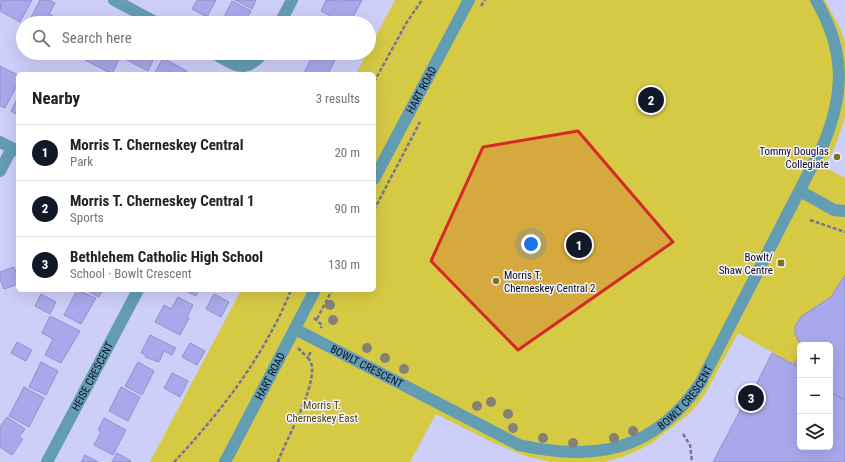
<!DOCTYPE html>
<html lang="en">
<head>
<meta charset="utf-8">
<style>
  body { margin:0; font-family:"Roboto Condensed",sans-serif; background:#f6f6f6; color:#222 }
  .controls { position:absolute; right:12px; bottom:12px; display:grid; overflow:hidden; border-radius:6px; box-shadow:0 4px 16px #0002 }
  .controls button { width:36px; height:36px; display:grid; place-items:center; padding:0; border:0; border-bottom:1px solid #e0e0e0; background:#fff; color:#222; font:20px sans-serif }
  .you { position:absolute; left:531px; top:244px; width:14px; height:14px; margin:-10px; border:3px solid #fff; border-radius:50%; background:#1a73e8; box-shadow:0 0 0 6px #1a73e833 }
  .badge { display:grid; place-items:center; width:26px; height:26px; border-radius:50%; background:#111827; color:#fff; font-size:13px; font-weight:700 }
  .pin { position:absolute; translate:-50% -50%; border:2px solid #fff; box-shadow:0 1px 4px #0006 }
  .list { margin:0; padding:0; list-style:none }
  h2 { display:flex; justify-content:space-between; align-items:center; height:52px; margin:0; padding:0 16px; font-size:17px }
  h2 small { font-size:13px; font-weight:400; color:#767676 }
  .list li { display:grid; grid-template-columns:26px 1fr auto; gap:12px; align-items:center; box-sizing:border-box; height:56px; padding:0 16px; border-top:1px solid #e0e0e0 }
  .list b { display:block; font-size:15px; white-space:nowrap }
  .list p { margin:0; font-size:13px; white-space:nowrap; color:#767676 }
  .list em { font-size:13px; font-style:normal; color:#767676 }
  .icon { flex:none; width:22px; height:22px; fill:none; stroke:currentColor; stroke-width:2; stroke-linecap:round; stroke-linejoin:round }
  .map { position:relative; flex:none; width:845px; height:462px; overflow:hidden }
  .search { position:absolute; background:#fff; box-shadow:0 4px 16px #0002; left:16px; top:16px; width:360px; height:44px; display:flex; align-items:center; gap:10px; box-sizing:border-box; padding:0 14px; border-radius:22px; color:#767676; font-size:15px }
  .panel { position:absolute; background:#fff; box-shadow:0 4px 16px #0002; left:16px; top:72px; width:360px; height:220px; border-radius:6px }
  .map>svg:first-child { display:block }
  .green { fill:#d6ca45 }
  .building { fill:#a9a8eb; stroke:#908fd0 }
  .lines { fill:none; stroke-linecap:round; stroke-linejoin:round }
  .path { stroke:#767597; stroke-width:2.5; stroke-dasharray:4 2; stroke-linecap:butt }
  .minor { stroke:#639db3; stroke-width:12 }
  .tree { fill:#848276 }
  .marked { fill:#d62828; fill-opacity:0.2; stroke:#d62828; stroke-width:3; stroke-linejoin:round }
  .poi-dot { fill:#7c7417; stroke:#f3f4fb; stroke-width:1.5 }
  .labels { text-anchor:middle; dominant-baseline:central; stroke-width:3; stroke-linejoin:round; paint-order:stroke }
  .street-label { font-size:11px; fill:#0d0a22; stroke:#f3f4fb }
  .poi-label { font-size:11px; fill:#0d0a22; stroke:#f3f4fb; text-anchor:end }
  .park-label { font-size:11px; fill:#48430b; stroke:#f3f4fb }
</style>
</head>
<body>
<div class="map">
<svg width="845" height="462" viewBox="0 0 845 462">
  <rect width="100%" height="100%" fill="#cecff9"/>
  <path class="green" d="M395,0H825L841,30L845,44V117L835,147L824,167L845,178V400L830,345H800V368L738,333L704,396L690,413L652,443L635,452L616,459L604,462H553L528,457L492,442L436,414L410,462H150L241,290H374V74H356L367,53H369V49Z"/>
  <path class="building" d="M1,0H32L20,22L0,11Z
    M40,0H49L55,3L49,14L53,16L51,20L56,23H28Z
    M197,0H216L207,17L192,9Z
    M235,0H256L252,9Z
    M326,0L337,1L362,0L350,23L338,16L336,19L321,11Z
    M232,1L251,11L244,23H221Z
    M82,17L94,23H79Z
    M88,53H124L123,56L121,55L112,74L85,60Z
    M128,53H154L156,54L148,71L125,59Z
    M304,53H327L336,58L328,74H307L304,73L312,57Z
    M163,58L187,71L185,74H154Z
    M0,66L18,75V83L5,108L0,106Z
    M18,97V115L11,111Z
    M14,267L18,277V284L4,289L0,279V272Z
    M845,275V400L830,392V345H801L795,334V326L802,316L831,297Z
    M77,290L96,298L81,324L64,315Z
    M85,290H103L99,297Z
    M184,290H199L196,296Z
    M41,294L56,302L50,314L35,306Z
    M214,294L229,302L221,317L206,309Z
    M178,297L193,305L187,317L189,318L180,335L155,322L164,305L171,309Z
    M50,316L80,331L61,363L45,355L53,339L42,333Z
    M150,335L176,348L172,355L164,351L159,362L145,357L146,355L141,353Z
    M17,342L32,350L26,361L11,353Z
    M190,343L205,351L197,365L182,357Z
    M772,353L800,368V447H830V392L845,400V462H713L753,386L755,387Z
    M800,353V368L794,365Z
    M41,362L58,371L46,395L29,387Z
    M138,362L154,371L142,395L125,386Z
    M172,373L188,381L180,397L164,388Z
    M24,387L44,398L29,427L9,416Z
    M121,387L140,397L128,421L109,411Z
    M7,417L25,429L19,437L23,439L12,455L0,447V427Z
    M104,418L126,430L113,455L94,445L101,432L98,430Z
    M117,453L131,461L130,462H112Z
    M85,455L98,462H81Z"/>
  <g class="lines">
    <path class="path" d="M481,6L485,0
      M374,82L407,22L422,0
      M374,210L420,122
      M810,220L845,232
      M314,318L322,325L321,328
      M317,319L332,290
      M298,348L308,358
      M683,434L690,445L692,462
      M174,462C221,412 265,355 291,290
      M278,462C284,442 325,374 308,358L311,351"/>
    <g class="minor">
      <path d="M114,0L157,23"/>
      <path d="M280,23L292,0"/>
      <path d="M213,53C235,65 244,75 263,53"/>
      <path d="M0,142L18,151"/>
      <path d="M0,171L12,148"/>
      <path id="s1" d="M374,179L469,0"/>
      <path d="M800,191L834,210L845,211"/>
      <path id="s2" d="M295,329L519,445C596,462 655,451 701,382L824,143C845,91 845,50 816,0"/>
      <path id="s3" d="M47,462L138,290"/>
      <path id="s4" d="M225,462L315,290"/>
    </g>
  </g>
  <g class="tree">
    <circle cx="330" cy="305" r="5"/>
    <circle cx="333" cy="320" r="5"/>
    <circle cx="367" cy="348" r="5"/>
    <circle cx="385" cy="358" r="5"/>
    <circle cx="404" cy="369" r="5"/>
    <circle cx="491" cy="402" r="5"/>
    <circle cx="477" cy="406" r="5"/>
    <circle cx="508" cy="414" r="5"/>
    <circle cx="513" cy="428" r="5"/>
    <circle cx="633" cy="431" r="5"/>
    <circle cx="543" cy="438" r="5"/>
    <circle cx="614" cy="438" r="5"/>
    <circle cx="573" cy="443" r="5"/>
  </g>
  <path class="marked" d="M578,131L673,242L518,350L431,261L483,147Z"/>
  <g class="poi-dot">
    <circle cx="837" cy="157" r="4"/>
    <rect x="777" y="259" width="8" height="8" rx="2"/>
    <circle cx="496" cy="281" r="4"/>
  </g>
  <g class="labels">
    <g class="street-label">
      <text stroke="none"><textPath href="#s1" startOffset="101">HART ROAD</textPath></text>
      <text stroke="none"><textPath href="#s2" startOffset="81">BOWLT CRESCENT</textPath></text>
      <text stroke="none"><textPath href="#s3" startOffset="97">HEISE CRESCENT</textPath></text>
      <text stroke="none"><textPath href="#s4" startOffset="97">HART ROAD</textPath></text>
      <text stroke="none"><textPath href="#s2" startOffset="438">BOWLT CRESCENT</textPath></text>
    </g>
    <g class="poi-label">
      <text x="829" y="151">Tommy Douglas<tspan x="829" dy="13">Collegiate</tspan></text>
      <text x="773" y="257">Bowlt/<tspan x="773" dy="13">Shaw Centre</tspan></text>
      <text x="504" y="275" text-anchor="start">Morris T.<tspan x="504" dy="13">Cherneskey Central 2</tspan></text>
    </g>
    <g class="park-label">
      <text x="322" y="405">Morris T.<tspan x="322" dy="13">Cherneskey East</tspan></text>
    </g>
  </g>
</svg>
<div class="controls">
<button>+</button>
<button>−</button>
<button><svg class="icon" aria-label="layers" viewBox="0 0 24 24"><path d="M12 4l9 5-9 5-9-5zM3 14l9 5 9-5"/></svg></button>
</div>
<div class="you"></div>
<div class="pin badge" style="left:579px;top:245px">1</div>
<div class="pin badge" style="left:651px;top:100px">2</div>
<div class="pin badge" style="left:751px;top:398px">3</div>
<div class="search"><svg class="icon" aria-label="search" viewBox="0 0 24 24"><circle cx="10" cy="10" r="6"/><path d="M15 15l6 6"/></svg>Search here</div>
<section class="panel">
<h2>Nearby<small>3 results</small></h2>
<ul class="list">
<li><span class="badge">1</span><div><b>Morris T. Cherneskey Central</b><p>Park</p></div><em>20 m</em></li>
<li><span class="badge">2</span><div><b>Morris T. Cherneskey Central 1</b><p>Sports</p></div><em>90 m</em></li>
<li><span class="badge">3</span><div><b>Bethlehem Catholic High School</b><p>School · Bowlt Crescent</p></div><em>130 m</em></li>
</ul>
</section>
</div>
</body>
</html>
